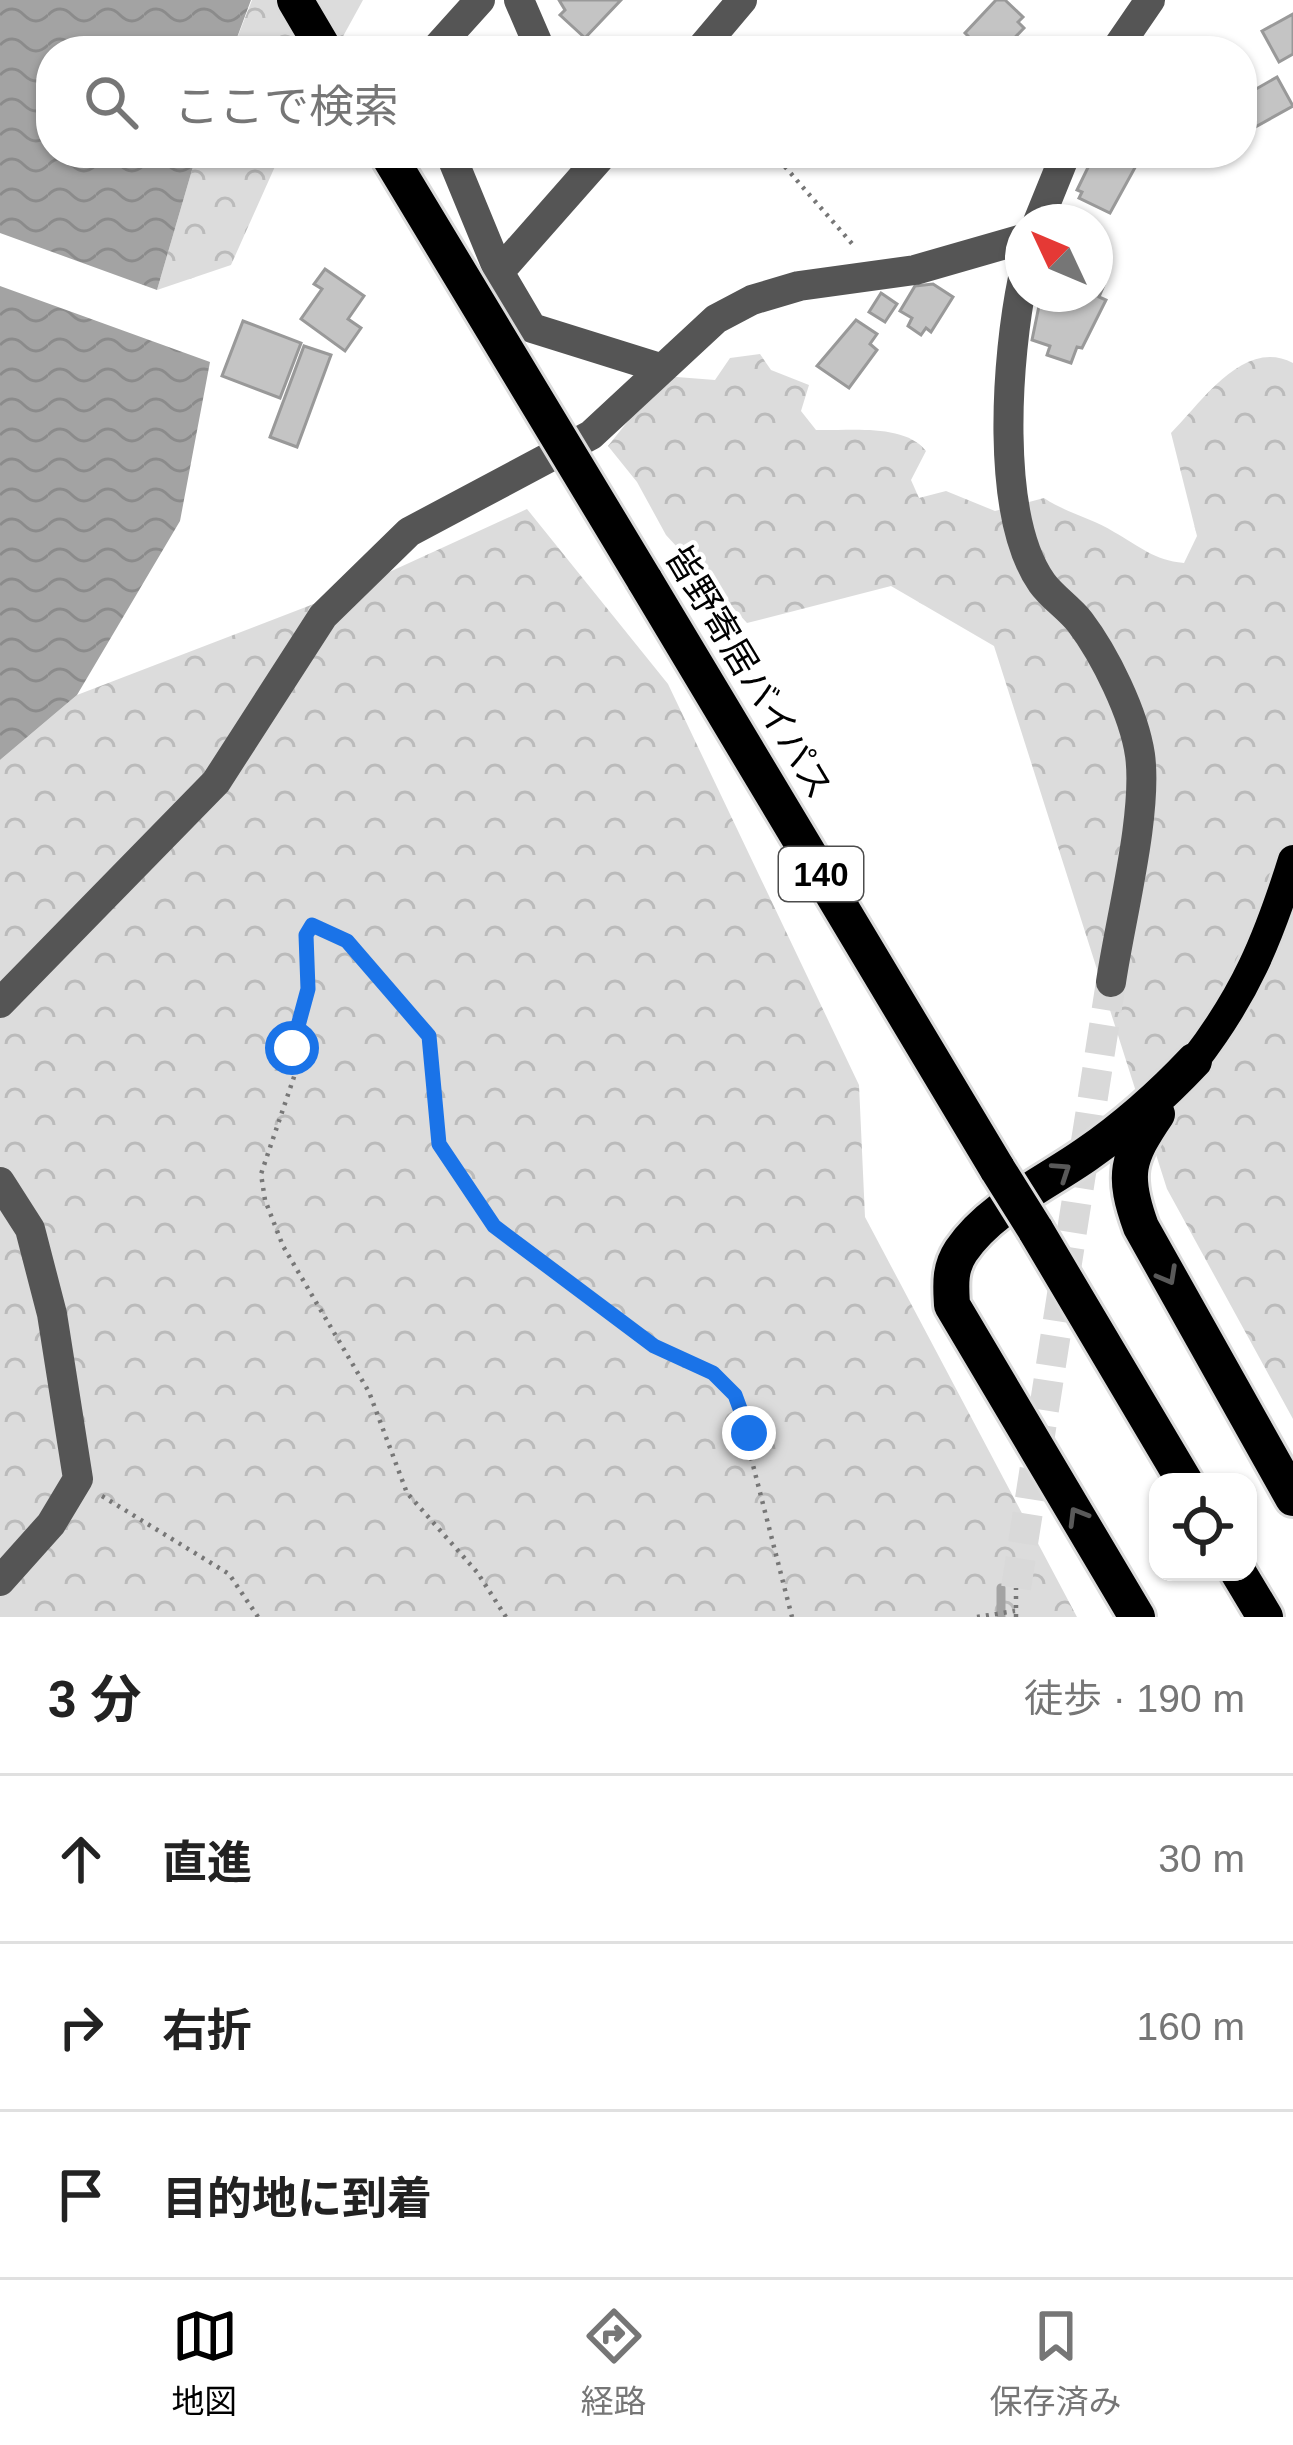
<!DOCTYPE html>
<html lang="ja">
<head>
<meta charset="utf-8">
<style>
  body { margin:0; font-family:Arial,"Noto Sans JP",sans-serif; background:#f2f2f2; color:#222 }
  .controls { position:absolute; right:36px; bottom:36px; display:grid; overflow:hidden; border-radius:24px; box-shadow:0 3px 9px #0004 }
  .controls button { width:108px; height:108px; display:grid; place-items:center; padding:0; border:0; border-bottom:3px solid #e0e0e0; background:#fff; color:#222; font:60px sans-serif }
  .compass { position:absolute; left:1005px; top:204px; width:108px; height:108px; border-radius:50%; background:#fff; box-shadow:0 3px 9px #0004; rotate:314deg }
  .stop { position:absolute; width:36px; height:36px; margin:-27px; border:9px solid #1a73e8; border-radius:50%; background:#fff }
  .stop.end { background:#1a73e8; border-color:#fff; box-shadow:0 3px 12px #0008 }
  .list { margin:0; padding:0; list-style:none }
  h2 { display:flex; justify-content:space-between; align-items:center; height:156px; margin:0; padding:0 48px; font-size:51px }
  h2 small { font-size:39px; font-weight:400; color:#767676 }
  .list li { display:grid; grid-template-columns:78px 1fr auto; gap:36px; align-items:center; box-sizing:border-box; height:168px; padding:0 48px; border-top:3px solid #e0e0e0 }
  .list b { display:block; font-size:45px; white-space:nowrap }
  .list em { font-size:39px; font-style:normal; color:#767676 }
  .icon { flex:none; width:66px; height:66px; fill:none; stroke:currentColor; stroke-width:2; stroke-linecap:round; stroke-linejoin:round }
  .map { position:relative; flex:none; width:1293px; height:1617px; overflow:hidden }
  .search { position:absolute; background:#fff; box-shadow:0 3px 9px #0004; left:36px; right:36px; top:36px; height:132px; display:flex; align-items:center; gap:30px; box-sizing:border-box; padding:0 42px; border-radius:48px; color:#767676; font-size:45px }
  .sheet { height:660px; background:#fff }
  nav { display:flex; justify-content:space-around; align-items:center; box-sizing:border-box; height:168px; border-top:3px solid #e0e0e0; background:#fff; font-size:33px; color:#767676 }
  nav a { display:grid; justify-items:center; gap:6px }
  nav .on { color:#000 }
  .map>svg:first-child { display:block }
  .forest { fill:url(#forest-crowns) }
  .water { fill:url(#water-waves) }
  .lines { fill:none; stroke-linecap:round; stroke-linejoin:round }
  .stream { stroke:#a3a3a3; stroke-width:9 }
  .building { fill:#c4c4c4; stroke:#999; stroke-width:3 }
  .minor-tunnel { stroke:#d9d9d9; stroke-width:30; stroke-dasharray:30 15; stroke-linecap:butt }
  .major-casing { stroke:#dbdbdb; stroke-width:36 }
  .highway-casing { stroke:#dbdbdb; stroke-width:42 }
  .path { stroke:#777; stroke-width:4.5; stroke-dasharray:3 6; stroke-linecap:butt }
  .minor { stroke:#555; stroke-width:30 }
  .major { stroke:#000; stroke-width:30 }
  .highway { stroke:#000; stroke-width:36 }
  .highway-bridge-casing { stroke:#dbdbdb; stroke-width:42; stroke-linecap:butt }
  .highway-bridge { stroke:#000; stroke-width:36 }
  .oneway { stroke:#595959 }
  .route { stroke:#1a73e8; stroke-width:15 }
  .labels { text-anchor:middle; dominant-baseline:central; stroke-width:9; stroke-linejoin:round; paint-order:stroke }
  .shield { fill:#fff; stroke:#4c4c4c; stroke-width:3 }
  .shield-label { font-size:33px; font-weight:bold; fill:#000 }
  .street-label { font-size:36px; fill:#000; stroke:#fff }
</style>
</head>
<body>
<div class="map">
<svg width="1293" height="1617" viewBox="0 0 1293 1617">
  <defs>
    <pattern id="forest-crowns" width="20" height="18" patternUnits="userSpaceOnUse" patternTransform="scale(3)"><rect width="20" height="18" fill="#dcdcdc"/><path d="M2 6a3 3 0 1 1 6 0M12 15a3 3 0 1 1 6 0" fill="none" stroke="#bbb"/></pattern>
    <pattern id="water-waves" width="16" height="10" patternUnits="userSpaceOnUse" patternTransform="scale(3)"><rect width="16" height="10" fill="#a3a3a3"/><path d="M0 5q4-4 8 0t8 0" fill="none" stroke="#8b8b8b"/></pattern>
  </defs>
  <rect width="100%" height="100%" fill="#fff"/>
  <path class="forest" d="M252,0H363L335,51H232Z
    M197,153H281L231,265L157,290Z
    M760,354L771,370L809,385L801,411L816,430C848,431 905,423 926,451L911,480L919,498L946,491L995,511L1044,498C1066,513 1092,518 1114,532C1141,547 1153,560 1184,563L1197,536L1171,433C1202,402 1244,337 1293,363V1419L1167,1189L994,646L891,586L747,623L666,535L637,482L608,446L664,376L715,380L730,358Z
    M527,509L668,684L859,1085L865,1217L1077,1617H0V760L77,695L350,590Z"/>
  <path class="water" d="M0,0H251L232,51H51V153H197L157,290L0,233Z
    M0,286L210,362L180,521L77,695L0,760Z"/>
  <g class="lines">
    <path class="stream" d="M1001,1617V1588"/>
  </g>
  <path class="building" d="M559,0H621L585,38L560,15L565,10Z
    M996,0H1005L1023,17L1018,22L1024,28L1002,51H983L965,33Z
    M1293,14V54L1279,62L1262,31Z
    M1277,77L1293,106L1250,130L1242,116V97Z
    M1095,153H1143L1110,213L1079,198L1082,192L1077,190Z
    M325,269L364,296L348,319L361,328L345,351L301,319L322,289L314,284Z
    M1095,274L1107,278L1099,297L1106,300L1082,348L1077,347L1071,363L1047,355L1050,346L1032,340L1041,296L1035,294H1095Z
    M933,284L953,297L931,332L926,328L921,335L908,326L912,318L900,311L915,286Z
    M881,293L897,304L885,322L869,312Z
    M856,320L877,334L870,344L877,350L849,388L817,366Z
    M243,321L301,343L280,398L222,376Z
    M304,346L331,355L297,447L270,437Z"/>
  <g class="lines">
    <path class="minor-tunnel" d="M1016,1588L1111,982"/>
    <defs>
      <path id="major" d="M1194,1061C1245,995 1268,940 1293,860"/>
      <path id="highway" d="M295,0L325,51
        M644,579L998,1170
        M1157,1114C1127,1158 1122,1175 1141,1227L1293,1498
        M1035,1229L1185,1482
        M1238,1572L1265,1617
        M1137,1617L952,1305C951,1286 949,1269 961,1251C990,1208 1046,1183 1087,1154C1126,1127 1161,1096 1194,1061"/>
    </defs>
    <use href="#major" class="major-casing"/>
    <use href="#highway" class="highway-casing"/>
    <path class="path" d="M773,153L855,247
      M102,1496L229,1574L258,1617
      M506,1617L477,1572L407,1493L369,1392L283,1246L265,1200L261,1174L296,1071L292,1048L308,989L306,935L312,925L348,941L429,1036L439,1144L494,1226L654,1347L713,1374L735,1395L792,1617
      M977,1617L1015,1611
      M1016,1617V1588"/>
    <path class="minor" d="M519,0L541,51
      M434,51L480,0
      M699,51L742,0
      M1115,51L1150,0
      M450,153L499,272L532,328L660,368
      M1038,222L1066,153
      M499,272L604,153
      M1023,278C1007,355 994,515 1042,583C1052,597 1069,608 1080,622C1105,655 1134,714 1140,755C1148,814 1120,920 1111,982
      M0,1003L216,782L323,616L409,532L591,435L716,319L752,300L799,286L915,270L1023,239
      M0,1182L30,1229L52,1314L78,1479L51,1524L0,1581"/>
    <use href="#major" class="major"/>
    <use href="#highway" class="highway"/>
    <defs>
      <path id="highway-bridge" d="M387,153L644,579
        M998,1170L1035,1229"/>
    </defs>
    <use href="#highway-bridge" class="highway-bridge-casing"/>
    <use href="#highway-bridge" class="highway-bridge"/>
  </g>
  <defs><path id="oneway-chevron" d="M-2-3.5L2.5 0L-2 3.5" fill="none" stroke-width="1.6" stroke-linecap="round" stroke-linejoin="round" transform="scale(3)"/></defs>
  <g class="oneway">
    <use href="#oneway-chevron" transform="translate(1062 1171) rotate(-34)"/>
    <use href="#oneway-chevron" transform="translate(1168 1276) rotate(61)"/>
    <use href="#oneway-chevron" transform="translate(1077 1516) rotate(-121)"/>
  </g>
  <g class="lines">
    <path class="route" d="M292,1048L308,989L306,935L312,925L347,941L429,1036L439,1144L494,1226L654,1346L713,1373L735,1395L749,1433"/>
  </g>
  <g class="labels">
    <rect class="shield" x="779" y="847" width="84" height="54" rx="9"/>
    <g class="shield-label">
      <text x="821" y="874">140</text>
    </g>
    <g class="street-label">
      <text transform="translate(749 672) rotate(59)">皆野寄居バイパス</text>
    </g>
  </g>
</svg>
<div class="controls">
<button><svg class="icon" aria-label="locate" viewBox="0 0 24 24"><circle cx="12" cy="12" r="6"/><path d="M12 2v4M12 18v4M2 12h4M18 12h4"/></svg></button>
</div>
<svg class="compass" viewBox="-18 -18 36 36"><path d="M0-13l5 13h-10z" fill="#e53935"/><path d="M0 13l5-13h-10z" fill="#767676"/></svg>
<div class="stop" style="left:292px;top:1048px"></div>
<div class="stop end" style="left:749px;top:1433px"></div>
<div class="search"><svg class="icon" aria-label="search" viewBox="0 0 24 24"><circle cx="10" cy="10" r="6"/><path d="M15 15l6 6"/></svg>ここで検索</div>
</div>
<section class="sheet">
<h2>3 分<small>徒歩 · 190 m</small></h2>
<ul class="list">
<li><svg class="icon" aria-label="ahead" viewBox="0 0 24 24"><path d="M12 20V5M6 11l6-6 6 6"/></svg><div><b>直進</b></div><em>30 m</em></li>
<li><svg class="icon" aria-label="right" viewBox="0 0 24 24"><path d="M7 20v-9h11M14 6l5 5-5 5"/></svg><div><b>右折</b></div><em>160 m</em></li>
<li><svg class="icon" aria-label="arrive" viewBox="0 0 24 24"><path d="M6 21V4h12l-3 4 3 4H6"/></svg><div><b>目的地に到着</b></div></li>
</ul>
</section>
<nav>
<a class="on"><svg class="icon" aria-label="map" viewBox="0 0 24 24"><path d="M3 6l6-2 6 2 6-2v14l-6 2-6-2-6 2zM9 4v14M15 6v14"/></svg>地図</a>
<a><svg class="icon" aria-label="directions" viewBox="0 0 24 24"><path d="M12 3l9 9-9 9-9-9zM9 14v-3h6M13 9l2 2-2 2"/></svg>経路</a>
<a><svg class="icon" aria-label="saved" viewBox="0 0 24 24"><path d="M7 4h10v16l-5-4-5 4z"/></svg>保存済み</a>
</nav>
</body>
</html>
